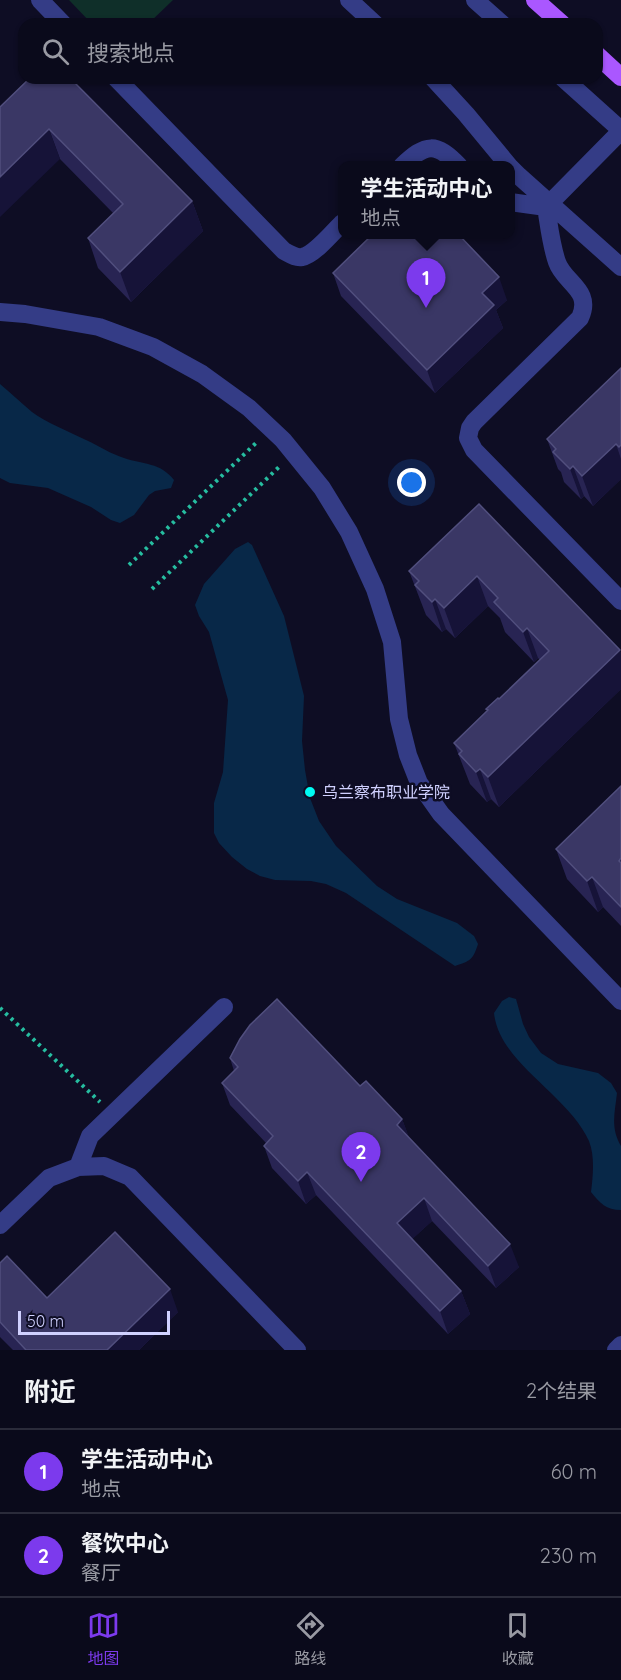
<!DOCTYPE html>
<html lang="zh">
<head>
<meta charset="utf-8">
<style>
  body { margin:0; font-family:Quicksand,"Noto Sans SC",sans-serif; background:#131324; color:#f1f3f6 }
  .scale { position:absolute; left:18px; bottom:15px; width:152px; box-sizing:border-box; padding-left:6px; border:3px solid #d0d1ff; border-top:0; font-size:16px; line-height:21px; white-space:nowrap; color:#d0d1ff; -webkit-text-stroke:4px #0e0d24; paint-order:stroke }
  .you { position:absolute; left:412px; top:483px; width:21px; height:21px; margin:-15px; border:4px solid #fff; border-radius:50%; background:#1a73e8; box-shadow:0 0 0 9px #1a73e833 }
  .badge { display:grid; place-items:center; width:39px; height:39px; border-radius:50%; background:#7c3aed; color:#fff; font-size:20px; font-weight:700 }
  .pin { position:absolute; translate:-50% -50px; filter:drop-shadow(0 2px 3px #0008) }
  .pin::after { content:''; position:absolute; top:32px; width:21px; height:18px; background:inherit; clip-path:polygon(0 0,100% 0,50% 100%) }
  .popup { position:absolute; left:338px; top:161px; width:177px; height:78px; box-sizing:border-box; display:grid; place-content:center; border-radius:12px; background:#0a0a1b; filter:drop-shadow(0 2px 4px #0005); font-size:20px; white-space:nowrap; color:#999aa3 }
  .popup b { font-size:22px; color:#f1f3f6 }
  .popup::after { content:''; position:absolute; left:50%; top:100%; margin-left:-12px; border:12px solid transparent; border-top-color:#0a0a1b }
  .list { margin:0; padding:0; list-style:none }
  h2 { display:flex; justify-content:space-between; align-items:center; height:78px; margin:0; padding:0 24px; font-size:26px }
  h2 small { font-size:20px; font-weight:400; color:#999aa3 }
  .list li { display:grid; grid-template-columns:39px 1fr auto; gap:18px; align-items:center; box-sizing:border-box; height:84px; padding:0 24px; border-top:2px solid #2a2b3a }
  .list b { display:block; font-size:22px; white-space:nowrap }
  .list p { margin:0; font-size:20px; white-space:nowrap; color:#999aa3 }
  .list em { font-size:20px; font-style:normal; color:#999aa3 }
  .icon { flex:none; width:33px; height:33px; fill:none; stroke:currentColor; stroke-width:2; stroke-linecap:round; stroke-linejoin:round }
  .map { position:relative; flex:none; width:621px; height:1350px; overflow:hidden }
  .search { position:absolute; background:#0a0a1b; box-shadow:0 2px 4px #0004; left:18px; right:18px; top:18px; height:66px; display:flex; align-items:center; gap:15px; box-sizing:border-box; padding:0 21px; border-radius:18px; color:#999aa3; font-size:22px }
  .sheet { height:246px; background:#0a0a1b }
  nav { display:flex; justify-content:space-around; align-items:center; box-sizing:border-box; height:84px; border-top:2px solid #2a2b3a; background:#0a0a1b; font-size:16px; color:#999aa3 }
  nav a { display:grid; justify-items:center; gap:3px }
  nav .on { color:#7c3aed }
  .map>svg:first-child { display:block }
  .green { fill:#0f2f29 }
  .water { fill:#082848 }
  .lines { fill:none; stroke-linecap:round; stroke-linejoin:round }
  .path { stroke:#26bda0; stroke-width:4; stroke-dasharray:3 4.5; stroke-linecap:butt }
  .minor { stroke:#343c86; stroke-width:18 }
  .major { stroke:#aa57ff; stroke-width:18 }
  .wall { fill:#282453 }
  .shaded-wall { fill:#161338 }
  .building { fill:#3a3765; stroke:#514f7e; stroke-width:1.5 }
  .poi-dot { fill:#00fbf3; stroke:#0e0d24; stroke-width:2 }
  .labels { text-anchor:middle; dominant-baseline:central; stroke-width:5; stroke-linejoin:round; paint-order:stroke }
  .poi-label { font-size:16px; fill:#d0d1ff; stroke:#0e0d24; text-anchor:start }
</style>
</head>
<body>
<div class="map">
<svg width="621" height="1350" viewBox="0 0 621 1350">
  <rect width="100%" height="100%" fill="#0e0d24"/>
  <path class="green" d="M69,0H173L148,24H92Z"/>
  <path class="water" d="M0,384C11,393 21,403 32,412C45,422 70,432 86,440C99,446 111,454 124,458C144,465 160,462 174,480L171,488L155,491L149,495L134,515L120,523L111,520L91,507L48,488L10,483L0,478Z
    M248,542L252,545L284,616L304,696L302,741L305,770L310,798L319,821L336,846L377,886L397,899L457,923L474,936L478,944C473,960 470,961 455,966L346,893L326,884L311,881L275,880L260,876L247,869L232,857L219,843L214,833V803L223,772L228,700L209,632L199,616L195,605L204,584L235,549Z
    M509,997L516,999L523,1024L529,1037L541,1053L558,1064L598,1073L611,1083L617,1093C615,1112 610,1128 621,1146V1210C606,1210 600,1203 591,1192C593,1175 595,1157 589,1141C568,1094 499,1063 494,1013L502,1001Z"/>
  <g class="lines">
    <path class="path" d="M129,565L257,442
      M152,589L280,466
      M0,1008L100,1102"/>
    <path class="minor" d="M40,0L63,24
      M349,0L375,24
      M475,0L502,24
      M116,78L284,251C290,254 295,258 302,257C314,255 333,232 342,223
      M433,78L466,114L509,166
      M563,78L621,130
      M402,166C426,143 436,142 459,166
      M510,167L519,176L621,267
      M510,202L546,207C549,225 551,245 557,262C564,283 593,290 580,318L474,422L470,428L468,438L474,450L621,601
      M546,207L621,131
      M0,312L25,314L99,327L153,347L202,374L249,408L283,440L322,488L349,532L375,589L392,642L399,719L408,755L419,783L441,814L621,1001
      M78,1167L90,1136L224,1007
      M0,1225L49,1178L78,1167L104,1166L130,1177L297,1350
      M616,1350L621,1345"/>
    <path class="major" d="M535,0L562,24
      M597,55L621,77"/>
  </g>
  <path class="wall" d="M30,78L192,201L203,231L131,302L98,268L88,238L113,213L60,159Z
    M333,273L507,300L496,310L503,328L435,393L341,296Z
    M621,368V479L593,506L584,496L581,499L564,482L561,472L558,469L547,439Z
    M479,504L621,653V689L499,807L491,799L487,802L470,784L454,743L487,711L486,709L499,699L540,660L538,658L534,662L505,632L500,618L488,606L455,638L446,629L442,632L426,615L409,571Z
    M621,786V926L603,907L598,912L567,879L556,849Z
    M230,1058L360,1086L402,1119L409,1138L519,1267L496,1288L432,1221L412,1239L461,1291L470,1314L448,1334L316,1195L306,1204L272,1168L264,1146L266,1143L230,1105L222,1083L234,1071Z
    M0,1263L47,1298L178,1312L139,1350H13L0,1337Z"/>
  <path class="shaded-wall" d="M49,129L60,159L0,217V177Z
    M192,201L203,231L131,302L120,272Z
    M499,277L507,300L496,310L503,328L435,393L427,370L482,293Z
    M616,444L621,459V479L593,506L582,476Z
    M573,466L584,496L581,499L570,469Z
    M477,576L488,606L455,638L444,608Z
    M435,599L446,629L442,632L432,602Z
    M527,628L538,658L534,662L523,632Z
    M620,650L621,653V689L499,807L488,777Z
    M480,769L491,799L487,802L476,772Z
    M592,877L603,907L598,912L587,881Z
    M402,1119L411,1142L397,1125Z
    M307,1172L316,1195L306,1204L298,1181Z
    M424,1198L432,1221L405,1246L397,1223Z
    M510,1244L519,1267L496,1288L488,1266Z
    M170,1289L178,1312L139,1350H107Z
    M461,1291L470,1314L448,1334L440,1311Z"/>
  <path class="building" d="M30,78H70L192,201L120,272L88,238L123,204L49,129L0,177V107Z
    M373,234H458L499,277L482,293L494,305L427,370L333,273Z
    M621,368V445L619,447L616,444L582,476L573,466L570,469L553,452L556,449L547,439Z
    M479,504L620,650L488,777L480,769L476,772L459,754L462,751L454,743L488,710L486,709L498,698L499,699L549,651L527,628L523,632L494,602L498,598L477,576L444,608L435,599L432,602L415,585L419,581L409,571Z
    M621,786V858L619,861L621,863V907L592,877L587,881L556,849Z
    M277,999L360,1086L366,1081L402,1119L397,1125L510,1244L488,1266L424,1198L397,1223L461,1291L440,1311L307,1172L298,1181L264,1146L273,1136L222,1083L238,1067L230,1058L240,1039L250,1025Z
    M115,1232L170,1289L107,1350H26L0,1322V1263L7,1256L47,1298Z"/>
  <circle class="poi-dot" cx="310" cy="792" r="6"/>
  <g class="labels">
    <g class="poi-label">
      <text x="322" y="792">乌兰察布职业学院</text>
    </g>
  </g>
</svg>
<div class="scale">50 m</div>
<div class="you"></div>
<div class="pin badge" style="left:426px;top:308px">1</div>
<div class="popup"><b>学生活动中心</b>地点</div>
<div class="pin badge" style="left:361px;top:1182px">2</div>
<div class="search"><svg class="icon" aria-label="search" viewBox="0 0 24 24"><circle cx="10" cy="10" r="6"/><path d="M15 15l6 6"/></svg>搜索地点</div>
</div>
<section class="sheet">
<h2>附近<small>2个结果</small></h2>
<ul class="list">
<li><span class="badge">1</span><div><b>学生活动中心</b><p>地点</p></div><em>60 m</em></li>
<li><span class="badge">2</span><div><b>餐饮中心</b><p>餐厅</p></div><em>230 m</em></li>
</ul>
</section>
<nav>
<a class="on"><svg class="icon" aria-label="map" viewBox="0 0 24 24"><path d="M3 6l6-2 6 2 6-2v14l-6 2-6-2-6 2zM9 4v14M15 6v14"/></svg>地图</a>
<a><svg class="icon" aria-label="directions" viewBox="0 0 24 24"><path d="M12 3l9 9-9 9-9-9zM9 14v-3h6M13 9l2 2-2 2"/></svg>路线</a>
<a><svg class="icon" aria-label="saved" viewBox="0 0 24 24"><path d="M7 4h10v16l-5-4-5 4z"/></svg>收藏</a>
</nav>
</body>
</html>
